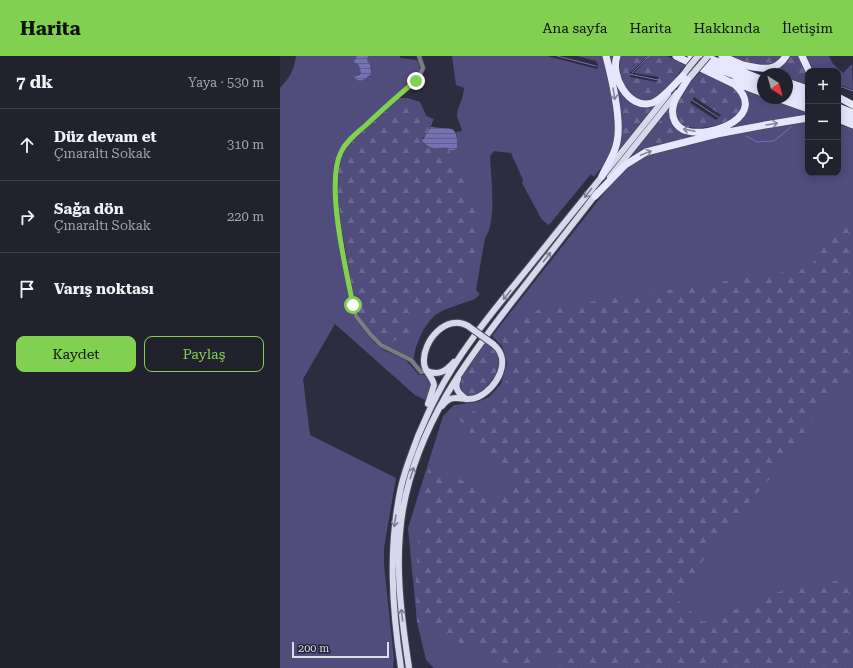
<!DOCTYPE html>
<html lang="tr">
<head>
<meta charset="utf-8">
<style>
  body { margin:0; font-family:"Roboto Serif",serif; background:#2e2f3b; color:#f1f3f6 }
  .controls { position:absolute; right:12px; top:12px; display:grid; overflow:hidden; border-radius:8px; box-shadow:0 2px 10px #0003 }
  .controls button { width:36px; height:36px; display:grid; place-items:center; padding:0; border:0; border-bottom:1px solid #3f3f4b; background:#22222f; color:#f1f3f6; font:20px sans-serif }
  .compass { position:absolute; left:477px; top:12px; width:36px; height:36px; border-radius:50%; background:#22222f; box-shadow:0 2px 10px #0003; rotate:143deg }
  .scale { position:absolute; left:12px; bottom:10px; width:97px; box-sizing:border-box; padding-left:4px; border:2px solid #dddde9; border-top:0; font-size:11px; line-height:14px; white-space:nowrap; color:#dddde9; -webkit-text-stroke:3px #242334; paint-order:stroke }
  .stop { position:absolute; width:12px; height:12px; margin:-9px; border:3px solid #82d04f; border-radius:50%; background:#fff }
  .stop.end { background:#82d04f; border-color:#fff; box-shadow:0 1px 4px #0008 }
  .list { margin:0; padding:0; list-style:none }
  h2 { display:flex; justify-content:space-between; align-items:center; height:52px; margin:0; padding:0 16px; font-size:17px }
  h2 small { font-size:13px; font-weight:400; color:#a2a4aa }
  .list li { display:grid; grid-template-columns:26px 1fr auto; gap:12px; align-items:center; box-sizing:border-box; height:72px; padding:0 16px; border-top:1px solid #3f3f4b }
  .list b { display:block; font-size:15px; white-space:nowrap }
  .list p { margin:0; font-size:13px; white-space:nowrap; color:#a2a4aa }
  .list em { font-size:13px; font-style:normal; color:#a2a4aa }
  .actions { display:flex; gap:8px; padding:12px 16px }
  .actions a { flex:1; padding:9px 0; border:1px solid #82d04f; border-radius:8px; text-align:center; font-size:14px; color:#82d04f }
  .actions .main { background:#82d04f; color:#111 }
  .icon { flex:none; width:22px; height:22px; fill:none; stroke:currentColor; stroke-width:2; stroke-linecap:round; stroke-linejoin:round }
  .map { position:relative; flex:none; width:573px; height:612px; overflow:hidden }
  header { display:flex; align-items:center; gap:24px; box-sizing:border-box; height:56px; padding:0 20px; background:#82d04f; color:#111 }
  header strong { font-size:19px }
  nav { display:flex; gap:22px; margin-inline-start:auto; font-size:14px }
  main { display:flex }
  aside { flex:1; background:#22222f }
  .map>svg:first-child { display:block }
  .green { fill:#504d7d }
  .forest { fill:url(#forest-firs); fill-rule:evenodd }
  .water { fill:url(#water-rules) }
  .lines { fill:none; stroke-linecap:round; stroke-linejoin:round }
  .stream { stroke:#7672b6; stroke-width:1 }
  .minor-casing { stroke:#49495a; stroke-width:5.5 }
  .trunk-casing { stroke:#49495a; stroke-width:8 }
  .motorway-casing { stroke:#49495a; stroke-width:8 }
  .minor { stroke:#7b7c85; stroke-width:4 }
  .trunk { stroke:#d7d8ec; stroke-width:6 }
  .motorway { stroke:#e6e7fe; stroke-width:7 }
  .trunk-bridge-casing { stroke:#49495a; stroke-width:8; stroke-linecap:butt }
  .trunk-bridge { stroke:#d7d8ec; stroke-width:6 }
  .oneway { stroke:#858599 }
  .oneway2 { stroke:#7e7e90 }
  .route { stroke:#82d04f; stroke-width:5 }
</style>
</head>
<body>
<header>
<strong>Harita</strong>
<nav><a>Ana sayfa</a><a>Harita</a><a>Hakkında</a><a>İletişim</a></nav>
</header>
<main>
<aside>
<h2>7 dk<small>Yaya · 530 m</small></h2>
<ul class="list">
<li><svg class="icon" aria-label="ahead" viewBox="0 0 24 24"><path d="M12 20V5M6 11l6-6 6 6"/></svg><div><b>Düz devam et</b><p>Çınaraltı Sokak</p></div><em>310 m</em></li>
<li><svg class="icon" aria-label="right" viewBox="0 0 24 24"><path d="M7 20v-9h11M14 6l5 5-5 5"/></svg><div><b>Sağa dön</b><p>Çınaraltı Sokak</p></div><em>220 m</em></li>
<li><svg class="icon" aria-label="arrive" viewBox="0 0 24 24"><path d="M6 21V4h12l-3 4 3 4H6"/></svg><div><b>Varış noktası</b></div></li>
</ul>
<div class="actions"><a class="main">Kaydet</a><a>Paylaş</a></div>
</aside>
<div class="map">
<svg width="573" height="612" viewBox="0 0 573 612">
  <defs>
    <pattern id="forest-firs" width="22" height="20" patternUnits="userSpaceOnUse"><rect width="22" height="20" fill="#504d7d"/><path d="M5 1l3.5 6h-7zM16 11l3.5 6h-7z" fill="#69668f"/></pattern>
    <pattern id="water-rules" width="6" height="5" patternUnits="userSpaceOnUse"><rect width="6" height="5" fill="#7672b6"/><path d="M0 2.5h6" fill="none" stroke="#615f89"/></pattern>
  </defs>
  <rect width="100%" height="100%" fill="#2d2d3f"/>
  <path class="green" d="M16,0H120V2L137,4C141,13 140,15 135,23L71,79L59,94L55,110L53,141L60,194L72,256C77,266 94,289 104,294C111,298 120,300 126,305C131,309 135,315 139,319H146C154,330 152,332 145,344L135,339L55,268L23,323L30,379L116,422L104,492V509L114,603L113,612H0V32C10,21 14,15 16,0Z
    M172,0H267L317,13L318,9L316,5L297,0H324C328,24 339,60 336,83C334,98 323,110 314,121L311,118L269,169L262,164L242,127L243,124L231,97L214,95L210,100C211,121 217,166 205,182L196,234L200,238L195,243C185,247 162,253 154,260C144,270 135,288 134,302L133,303L101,288L75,81L119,42H128L140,46L147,61L154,63L146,79L142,82L165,92H168L177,81L176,76L182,75C181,70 178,65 177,60C177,51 184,42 184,32L176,29Z
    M526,0H549L553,8L563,17L572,8L573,34L563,30L558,31V15H534Z
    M461,31L483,39V42H492L528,55V61L435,76C458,67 479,59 461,31Z
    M528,65V117H558V68L573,73V612H154L146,604L137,566L128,472L163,360L174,349L197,346L209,341L221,328L227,307L222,290L212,280L331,128L344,113L370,97L437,80Z"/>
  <path class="forest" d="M328,0H334L332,7L352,46L377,47L336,98L340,86Z
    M341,0H387L405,9C397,19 385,40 372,44C350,52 335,17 341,0ZM366,2L367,3L354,17L379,21L377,26L350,21L349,15L351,16Z
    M451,0H502C489,18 468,7 451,0Z
    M508,0H518L528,20V31L507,23V18H492L486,16Z
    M421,15L452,30L463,44C462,51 462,56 456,60C439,74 382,83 398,44C402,33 413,24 421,15ZM414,41L441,59L436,64L410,47Z
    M391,49V65L421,78L351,103L350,100Z
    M129,51L151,62L152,68L146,79L142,82L151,92H168L170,94L169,99L180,108L185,120L188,136L196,150L200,173L195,196L196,204L190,214L187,223L181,234L183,241C167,250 148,256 132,264L131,279L126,284H116L107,288H101L80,262L76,255L58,152L57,140L58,111L62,96L75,81L101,57L112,55L119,52Z
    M573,159V325L535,358L515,394L478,436L434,489L396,543L423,566L514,530L573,523V612H277L271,598L246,612H233L137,566L136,524L141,446L150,407L215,442L231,425L179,363L221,341L231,308L221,280L245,256L530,212L556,168Z
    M205,286C209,289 213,290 216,294C229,311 204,345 184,339L179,333V325Z"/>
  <path class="water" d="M77,0H88L87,4L90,9L91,18C85,23 80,28 74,21L80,19L81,17L79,9L74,6Z
    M151,71C171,74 178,67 177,92L174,94H170L168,92C154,91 153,95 142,85Z"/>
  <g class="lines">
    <path class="stream" d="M277,0L316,10
      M352,17L369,0
      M349,18L378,24
      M558,33L562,31L573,35
      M412,44L438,61
      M466,80L477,86L494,85L511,71"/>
    <defs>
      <path id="minor" d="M139,0L143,12L139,20L73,81L62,94L56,112L55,140L62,194L73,249L76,260L91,279L101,289L131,304L141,316L147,315"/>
      <path id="trunk" d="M400,23L409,11
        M405,27L416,14
        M330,121L397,37
        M147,315C159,320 166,315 174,306
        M178,323C174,332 178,337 186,343
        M148,348L154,329C153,321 144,315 144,307C142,285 167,257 188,270
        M162,350C174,334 184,348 198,341C217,332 233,304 213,288
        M121,612C112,552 108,491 121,431C125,413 132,397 138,380C144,367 149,354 156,341C182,290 221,246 257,201C300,147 345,93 388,38
        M129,612C121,559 114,506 123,453C138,368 187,303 239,237C265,204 291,170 317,137"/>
      <path id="motorway" d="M337,0C330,19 348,54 372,47C383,43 394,28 403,20
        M396,0L454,28C490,60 431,82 407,75C396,72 391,62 393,51C394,42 403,32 407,24
        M411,0L438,13L483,30
        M424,0L483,24
        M442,0L465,10
        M522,0L529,15
        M463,9C479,12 495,18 506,0
        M453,26L483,37
        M507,26L528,33
        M507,32L528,40
        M507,38L528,46
        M558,41L573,49
        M497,42L528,53
        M558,51L573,57
        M558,57L573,63
        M558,63L573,69
        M322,120C327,109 335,98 337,86C342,63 332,23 326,0
        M315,140L345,109L366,96L437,78L485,69L528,62"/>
    </defs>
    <use href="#minor" class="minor-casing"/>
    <use href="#trunk" class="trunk-casing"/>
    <use href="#motorway" class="motorway-casing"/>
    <use href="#minor" class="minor"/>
    <use href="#trunk" class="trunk"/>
    <use href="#motorway" class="motorway"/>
    <defs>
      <path id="trunk-bridge" d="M409,11L418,0
        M416,14L428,0
        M188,270L213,288"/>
    </defs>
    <use href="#trunk-bridge" class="trunk-bridge-casing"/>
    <use href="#trunk-bridge" class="trunk-bridge"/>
  </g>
  <defs><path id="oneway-shaft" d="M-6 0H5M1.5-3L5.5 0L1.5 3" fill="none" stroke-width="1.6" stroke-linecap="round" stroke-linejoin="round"/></defs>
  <g class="oneway">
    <use href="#oneway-shaft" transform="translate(334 38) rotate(81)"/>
    <use href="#oneway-shaft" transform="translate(492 68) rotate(-9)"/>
    <use href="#oneway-shaft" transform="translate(409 74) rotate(-168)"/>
    <use href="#oneway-shaft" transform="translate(366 97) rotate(-22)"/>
  </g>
  <g class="oneway2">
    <use href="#oneway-shaft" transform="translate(308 137) rotate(129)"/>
    <use href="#oneway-shaft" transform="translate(267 201) rotate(-52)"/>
    <use href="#oneway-shaft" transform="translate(227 239) rotate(129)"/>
    <use href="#oneway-shaft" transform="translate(132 417) rotate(-72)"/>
    <use href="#oneway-shaft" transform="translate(115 465) rotate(98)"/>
    <use href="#oneway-shaft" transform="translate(122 559) rotate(-96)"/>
  </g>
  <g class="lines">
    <path class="route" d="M73,249C66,213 45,128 61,96C66,85 77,77 86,69C102,54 118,39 136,25"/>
  </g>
</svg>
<div class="controls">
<button>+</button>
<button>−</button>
<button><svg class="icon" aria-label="locate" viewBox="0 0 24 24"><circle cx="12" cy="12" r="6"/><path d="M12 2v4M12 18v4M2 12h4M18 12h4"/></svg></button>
</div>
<svg class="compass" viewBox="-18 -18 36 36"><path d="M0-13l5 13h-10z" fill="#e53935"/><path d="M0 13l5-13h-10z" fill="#a2a4aa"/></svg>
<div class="scale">200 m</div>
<div class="stop" style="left:73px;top:249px"></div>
<div class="stop end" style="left:136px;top:25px"></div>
</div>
</main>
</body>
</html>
